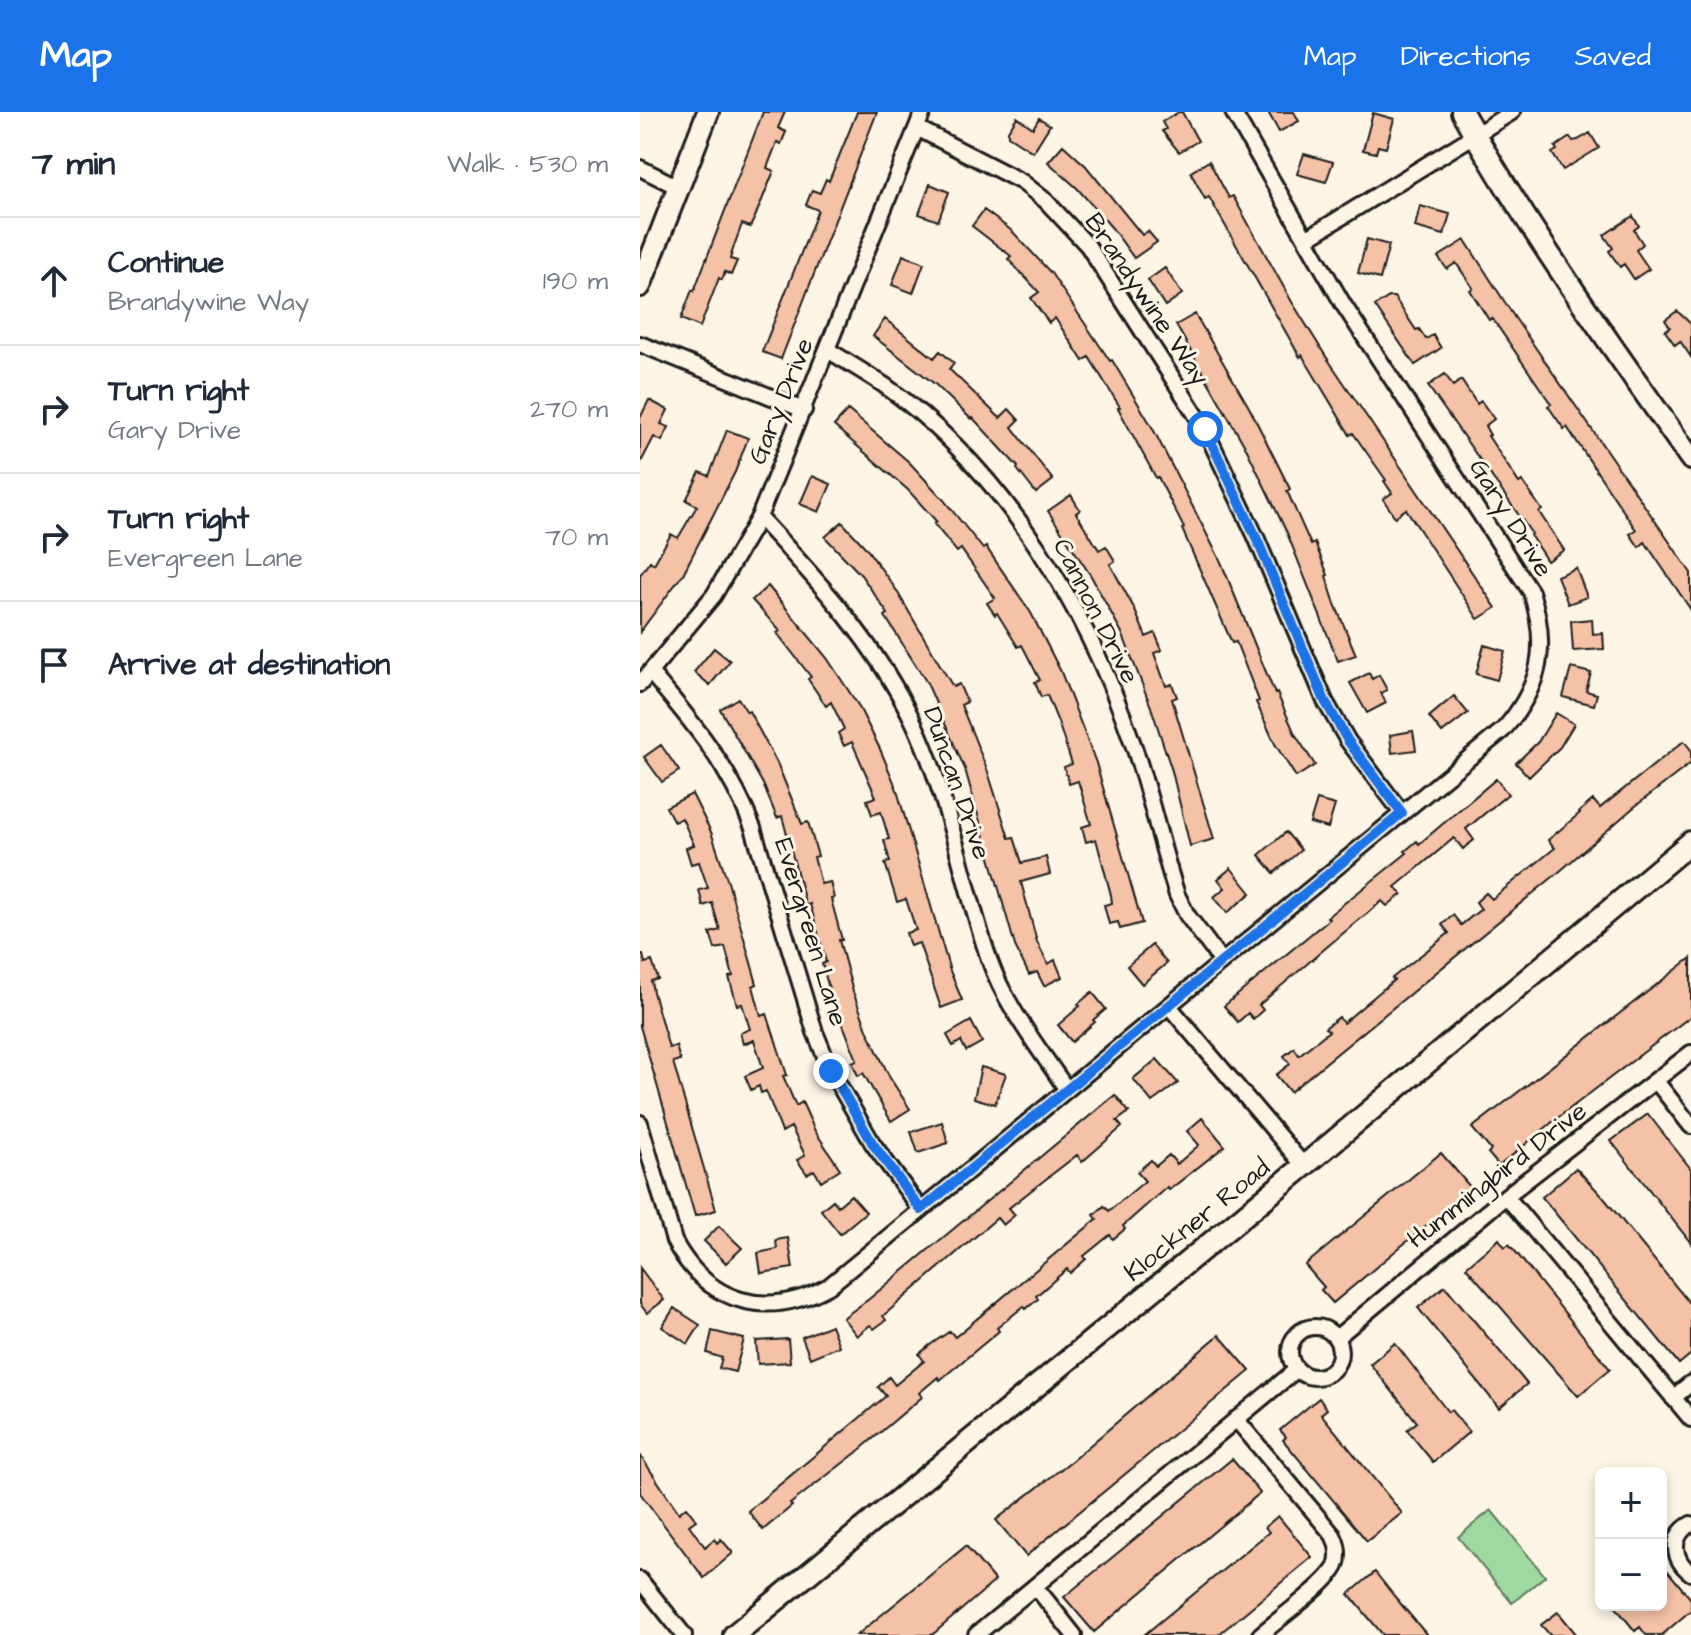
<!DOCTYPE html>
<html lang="en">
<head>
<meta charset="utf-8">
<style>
  body { margin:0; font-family:"Architects Daughter",sans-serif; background:#f6f6f7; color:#1f2937 }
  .controls { position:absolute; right:24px; bottom:24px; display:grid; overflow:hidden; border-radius:12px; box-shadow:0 4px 12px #0003 }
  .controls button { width:72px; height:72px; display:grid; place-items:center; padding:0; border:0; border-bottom:2px solid #e0e1e3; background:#fff; color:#1f2937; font:40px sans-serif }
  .stop { position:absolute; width:24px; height:24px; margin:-18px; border:6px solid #1a73e8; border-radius:50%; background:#fff }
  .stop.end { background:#1a73e8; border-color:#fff; box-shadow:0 2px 8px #0008 }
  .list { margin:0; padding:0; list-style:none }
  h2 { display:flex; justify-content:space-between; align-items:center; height:104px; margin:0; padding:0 32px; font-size:34px }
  h2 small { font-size:26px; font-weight:400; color:#747a83 }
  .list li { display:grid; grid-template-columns:52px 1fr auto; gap:24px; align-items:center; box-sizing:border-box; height:128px; padding:0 32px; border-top:2px solid #e0e1e3 }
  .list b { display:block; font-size:30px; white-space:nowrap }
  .list p { margin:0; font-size:26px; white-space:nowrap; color:#747a83 }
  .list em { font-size:26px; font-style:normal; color:#747a83 }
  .icon { flex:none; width:44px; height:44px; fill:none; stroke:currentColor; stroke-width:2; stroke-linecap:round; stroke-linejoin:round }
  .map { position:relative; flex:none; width:1051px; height:1523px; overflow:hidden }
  header { display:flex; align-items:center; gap:48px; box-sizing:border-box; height:112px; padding:0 40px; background:#1a73e8; color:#fff }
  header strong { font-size:38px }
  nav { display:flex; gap:44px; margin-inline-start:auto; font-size:28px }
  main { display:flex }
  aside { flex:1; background:#fff }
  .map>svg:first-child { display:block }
  .green { fill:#9fd99f; stroke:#5e7a5e; stroke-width:2 }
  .building { fill:#f5c1a7; stroke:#1c1c1c; stroke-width:2 }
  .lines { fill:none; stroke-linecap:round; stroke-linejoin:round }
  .street-casing { stroke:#1c1c1c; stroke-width:20 }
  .secondary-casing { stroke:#1c1c1c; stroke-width:26 }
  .street { stroke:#fcf5e5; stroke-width:14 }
  .secondary { stroke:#fcf5e5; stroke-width:20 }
  .route { stroke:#1a73e8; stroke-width:10 }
  .labels { text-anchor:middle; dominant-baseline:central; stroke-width:6; stroke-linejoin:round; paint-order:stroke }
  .street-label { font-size:26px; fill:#1c1c1c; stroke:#fcf5e5 }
</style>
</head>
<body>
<header>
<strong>Map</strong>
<nav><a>Map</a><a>Directions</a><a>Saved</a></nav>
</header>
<main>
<aside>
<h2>7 min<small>Walk · 530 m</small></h2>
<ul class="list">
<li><svg class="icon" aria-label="ahead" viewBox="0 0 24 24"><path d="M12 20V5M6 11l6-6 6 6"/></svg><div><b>Continue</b><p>Brandywine Way</p></div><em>190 m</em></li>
<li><svg class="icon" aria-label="right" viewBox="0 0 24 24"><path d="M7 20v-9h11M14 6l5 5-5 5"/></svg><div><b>Turn right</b><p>Gary Drive</p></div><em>270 m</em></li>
<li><svg class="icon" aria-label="right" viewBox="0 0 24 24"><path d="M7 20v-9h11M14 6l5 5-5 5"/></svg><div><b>Turn right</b><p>Evergreen Lane</p></div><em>70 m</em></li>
<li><svg class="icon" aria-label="arrive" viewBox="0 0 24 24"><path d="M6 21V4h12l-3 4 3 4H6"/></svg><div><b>Arrive at destination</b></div></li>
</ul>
</aside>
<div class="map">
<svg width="1051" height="1523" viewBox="0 0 1051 1523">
  <rect width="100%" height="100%" fill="#fcf5e5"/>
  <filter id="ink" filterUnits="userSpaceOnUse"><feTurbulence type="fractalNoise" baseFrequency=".0125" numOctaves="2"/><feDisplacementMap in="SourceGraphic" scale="16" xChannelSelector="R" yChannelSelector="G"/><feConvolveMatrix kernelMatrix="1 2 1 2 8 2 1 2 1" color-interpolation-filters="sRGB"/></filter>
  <g filter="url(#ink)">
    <path class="green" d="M851,1398L905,1464L872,1491L818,1425Z"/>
    <path class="building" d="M123,0H145L138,16L146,20L141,32L137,30L127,56L134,59L115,105L110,115L102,112L94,134L90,147L97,149L91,163L85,160L82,168L79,166L60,215L41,207L52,178L54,179Z
      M217,0H237L141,247L122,240L178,98L166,93L172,78L180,81L186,67L189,69Z
      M539,0H542L558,29L539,40L522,19L526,17L522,10Z
      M628,0H654L659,9L639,20Z
      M733,1L754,7L746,36L738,34L736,41L723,38Z
      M377,5L393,16L399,6L410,13L393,40L368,24V19Z
      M950,21L959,36L923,58L912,41L917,38L915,35L930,25L933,29L938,28Z
      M423,33L446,54L502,123L508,119L517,130L494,146L472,116L437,76L408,50Z
      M664,42L693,50L686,70L657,62Z
      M569,49L589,86L593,84L652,190L685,243L856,496L838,507L766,397L755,405L743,387L752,381L744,369L746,368L713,321L710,323L662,243L660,245L569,85L565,87L553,65L551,60Z
      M290,72L309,80L298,109L279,102Z
      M780,94L810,102L804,123L775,115Z
      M344,98L372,119L411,161L470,249L472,248L511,313L581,450L635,582L637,581L655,622L675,653L656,665L635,632L616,590L619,589L596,530L592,531L542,417L544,416L518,365L516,366L478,296L480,295L449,245L443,249L415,206L409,211L391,186L399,180L368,147L371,144L332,114Z
      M993,104L999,114L994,118L1003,132L996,138L1009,157L994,167L984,152L980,155L969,139L973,136L964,123Z
      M727,127L749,133L740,167L718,161Z
      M825,128L875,206L1051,461V498L1005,430L999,435L990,422L996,418L927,315L924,317L908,294L911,292L852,206L849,208L830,178L833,176L816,151L807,157L798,145Z
      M263,143L284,151L273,181L252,173Z
      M525,156L542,182L525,194L508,168Z
      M749,185H754L776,218L779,217L786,227L793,223L801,236L775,253L735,194Z
      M1037,199L1051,212V245L1040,229L1035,233L1025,219L1030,215L1025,208Z
      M555,202L610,297L650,377L647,379L671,433L675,431L688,463L686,464L695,492L716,543L698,549L647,421L607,338L536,213Z
      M245,207L294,246L300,239L314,251L309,257L360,306L369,297L379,308L372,315L413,368L396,381L377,357L378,355L333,306L331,307L296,273L233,224Z
      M805,262L813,274L821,268L837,292L841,289L854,307L845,314L850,323L848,324L879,371L882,369L902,398L899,400L924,438L907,449L890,423L892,422L788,274Z
      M9,288L28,298L21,312L29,315L22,329L14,325L0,352V306Z
      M208,298L269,350L303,387L343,437L346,435L391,501L421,560L456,651L502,811L480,817L478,810L469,812L464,793L472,791L471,783L456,727L446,730L442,715L451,712L438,669L429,672L424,655L432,652L418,610L407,583L401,585L395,570L400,568L382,533L378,535L357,501L355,503L347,491L355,486L321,437L317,440L294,412L297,410L268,378L194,314Z
      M87,318L108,326L95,360L43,462L0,520V463L10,449L14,452L31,422L38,426L57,394L46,388L60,360L69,364Z
      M172,364L191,372L179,400L160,392Z
      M431,383L440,398L436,401L459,438L466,434L475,449L470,452L494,496L506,525L515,521L522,538L514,541L526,574L532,572L537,585L532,587L574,727L550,734L532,659L511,595L482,521L451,464L408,399Z
      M202,410L226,436L255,476L313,575L319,572L327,590L321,593L348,660L369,726L374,725L382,751L406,745L410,762L381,770L397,830L408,852L415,848L422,865L404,874L397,860L389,863L375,834L325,657L287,571L245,504L248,502L221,463L185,425Z
      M936,456L947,485L928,492L917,464Z
      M128,474L187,546L218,593L240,637L256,675L310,859L322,888L301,896L279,831L270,834L266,821L276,818L266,787L257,790L245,751L250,750L244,728L249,727L241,700L232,703L227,688L236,685L212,630L204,634L198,621L204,617L191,590L186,594L168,567L171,565L137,521L140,519L112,488Z
      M952,507L953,522L963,521L964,537L933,539L931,509Z
      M844,533L865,539L857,568L836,562Z
      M74,536L90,549L70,573L54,560Z
      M931,556L951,561L946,579L957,582L954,593L923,585Z
      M729,561L732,567L739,563L747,578L741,581L746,591L727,601L710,571Z
      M814,584L828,601L802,621L789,605Z
      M98,586L107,600L109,599L137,651L162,712L168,710L178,744L174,745L181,772L190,770L194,786L191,787L202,828H199L213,880L229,922L250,966L270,997L251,1009L223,961L218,964L212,950L217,948L190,880L182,852L186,850L170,792L166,794L142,704L137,706L123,672L80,597Z
      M916,601L934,612L920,635L889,665L876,651L898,630Z
      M773,619L776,638L752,641L750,623Z
      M1044,629L1051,638V651L993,696L919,760L650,980L636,963L650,952L644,944L654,936L659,943L689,919L685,916L699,905L703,911L754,868L752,866L809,821L802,813L813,803L821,813L841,797L836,790L846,781L852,787L915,736L908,728L940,701L939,700L953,688L960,696Z
      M21,633L39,659L22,670L4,645Z
      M856,667L868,682L826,717L834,728L823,737L814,726L755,775L762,782L747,794L742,789L695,828L619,893L623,898L613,907L608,901L598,910L584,894L689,807L687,805L767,741L765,739L777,729L779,732Z
      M52,682L71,720L88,770L117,872L113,874L121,904L127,902L147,963L143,964L156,994L162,990L175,1019L200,1057L181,1069L174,1058L167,1062L157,1048L165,1043L151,1015L142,1020L126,979L121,981L119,974L111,978L105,964L123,956L114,928L103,932L100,921L110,917L102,892L97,893L89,865L93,864L85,835L75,837L70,821L80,818L72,791L63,794L59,778L68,776L59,750L51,752L46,736L54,733L42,706L34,710L26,695Z
      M677,688L695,693L688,716L670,711Z
      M646,720L661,738L634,761L619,743Z
      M591,756L611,781L587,801L574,785L585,776L578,767Z
      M512,833L527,851L502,872L487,854Z
      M0,843H3L5,851L12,849L18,867L11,869L13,880L29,936L36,934L40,948L33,950L76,1098L55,1104L0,914Z
      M1051,846V904L915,1008L859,1054L848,1041L851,1038L832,1016Z
      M452,880L466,897L453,908L455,910L432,930L418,913L440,894L438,892Z
      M331,909L342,930L326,939L321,929L313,934L307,923Z
      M517,947L538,971L512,990L493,967Z
      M341,955L366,962L355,992L334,986Z
      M475,983L489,1000L477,1009L482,1015L442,1050L437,1043L393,1077L369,1096L375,1103L363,1113L357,1106L243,1204L246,1208L234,1217L230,1213L217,1224L203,1206L229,1187Z
      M1008,1002L1051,1057V1131L971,1029Z
      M562,1006L585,1034L529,1078L527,1075L483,1114L485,1117L473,1127L470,1123L444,1144L446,1147L430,1161L427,1157L396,1184L398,1187L386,1197L384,1194L357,1216L359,1219L347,1229L300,1268L298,1265L279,1281L282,1285L216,1341L150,1392L152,1394L123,1418L108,1399L246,1284L238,1275L249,1265L255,1273L284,1249L279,1242L290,1233L310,1219L315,1225L457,1107L454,1103L464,1094L469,1099L505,1069L497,1060L511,1048L516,1054L529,1043L537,1052L559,1033L547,1019Z
      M302,1010L308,1031L278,1041L271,1020Z
      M801,1041L831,1076L693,1191L681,1178L684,1175L665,1153Z
      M936,1056L963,1085L1051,1193V1242L1039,1252L902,1085Z
      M211,1083L226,1100L200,1122L181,1098L193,1088L198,1094Z
      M79,1114L102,1136L86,1151L64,1129Z
      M148,1126L153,1156L121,1161L118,1141L137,1137L136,1128Z
      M859,1127L865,1135L869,1132L879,1144L970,1257L938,1284L826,1155Z
      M0,1156L24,1188L7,1201L0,1192Z
      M805,1174L887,1272L859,1296L778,1196Z
      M34,1196L60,1213L48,1232L22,1215Z
      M191,1213L199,1234L170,1246L162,1225Z
      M72,1219L104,1227L95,1260L79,1256L82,1246L67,1241Z
      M579,1223L610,1259L386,1444L356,1408L435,1346Z
      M148,1227L150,1250L118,1252L116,1229Z
      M755,1231L808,1300L811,1298L829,1320L793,1350L767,1318L777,1310L730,1252Z
      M679,1286L687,1297L681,1302L762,1401L727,1429L643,1328L646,1325L640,1318Z
      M0,1343L39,1401L46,1395L56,1408L49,1413L65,1435L74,1427L77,1431L81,1427L93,1441L64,1466L0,1381Z
      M592,1347L620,1381L454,1520L424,1485Z
      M638,1404L672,1445L578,1523H504L629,1420L625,1415Z
      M326,1434L355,1469L292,1523H217Z
      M1021,1451L1051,1487V1498L1022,1523H1006L1000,1515L995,1519L974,1493H1021Z
      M735,1460L755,1485L787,1523H743L709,1482Z
      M918,1500L937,1523H910L901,1513Z"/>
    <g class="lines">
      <defs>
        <path id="street" d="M277,16L382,70L406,89L448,134L565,317L616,425L685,589L708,629L762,701
          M0,56L38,75
          M666,127L872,0
          M0,232L164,298
          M188,238C207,250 226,261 244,273C364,358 446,495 493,632C510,681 521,733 537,783L547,803L582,850
          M119,405C178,469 235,530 273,609C309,684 322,769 349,847C366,895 399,936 427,978
          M10,560C54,612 88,652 113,716L175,920L191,959L233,1032L281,1098
          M0,572L74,483L119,405L283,0
          M529,894L664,1054
          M1016,969L1051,1014
          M0,1011L34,1129C68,1192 127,1208 189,1174L863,618C901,575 909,534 891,480L703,192L593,0
          M866,1084L1051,1307
          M650 1240a25 25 0 1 1 50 0a25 25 0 1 1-50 0Z
          M696,1226L866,1084L1051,941
          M1033,1286L1051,1271
          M596,1307L693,1423C698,1433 700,1443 696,1454C688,1472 637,1508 620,1523
          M1051,1412C1029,1424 1033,1448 1051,1461
          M0,1468L44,1523
          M395,1474L434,1523
          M336,1523L656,1258"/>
        <path id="secondary" d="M822,0C890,121 971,233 1051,347
          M0,174L68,0
          M94,1523L664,1054L1051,730"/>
      </defs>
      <use href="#street" class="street-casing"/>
      <use href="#secondary" class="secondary-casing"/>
      <use href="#street" class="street"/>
      <use href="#secondary" class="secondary"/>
    </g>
  </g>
  <g class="lines" filter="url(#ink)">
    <path class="route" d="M191,959L233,1032L281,1098L762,701L708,629L685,589L616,425L565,317"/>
  </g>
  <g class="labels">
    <g class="street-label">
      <text transform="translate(507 187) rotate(56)">Brandywine Way</text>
      <text transform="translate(141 289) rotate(-68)">Gary Drive</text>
      <text transform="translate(871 406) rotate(58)">Gary Drive</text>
      <text transform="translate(456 499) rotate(63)">Cannon Drive</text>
      <text transform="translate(317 671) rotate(71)">Duncan Drive</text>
      <text transform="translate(171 820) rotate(73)">Evergreen Lane</text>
      <text transform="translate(857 1063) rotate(-38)">Hummingbird Drive</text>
      <text transform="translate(557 1108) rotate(-39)">Klockner Road</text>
    </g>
  </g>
</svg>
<div class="controls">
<button>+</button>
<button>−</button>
</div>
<div class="stop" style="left:565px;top:317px"></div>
<div class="stop end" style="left:191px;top:959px"></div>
</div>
</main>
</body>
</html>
